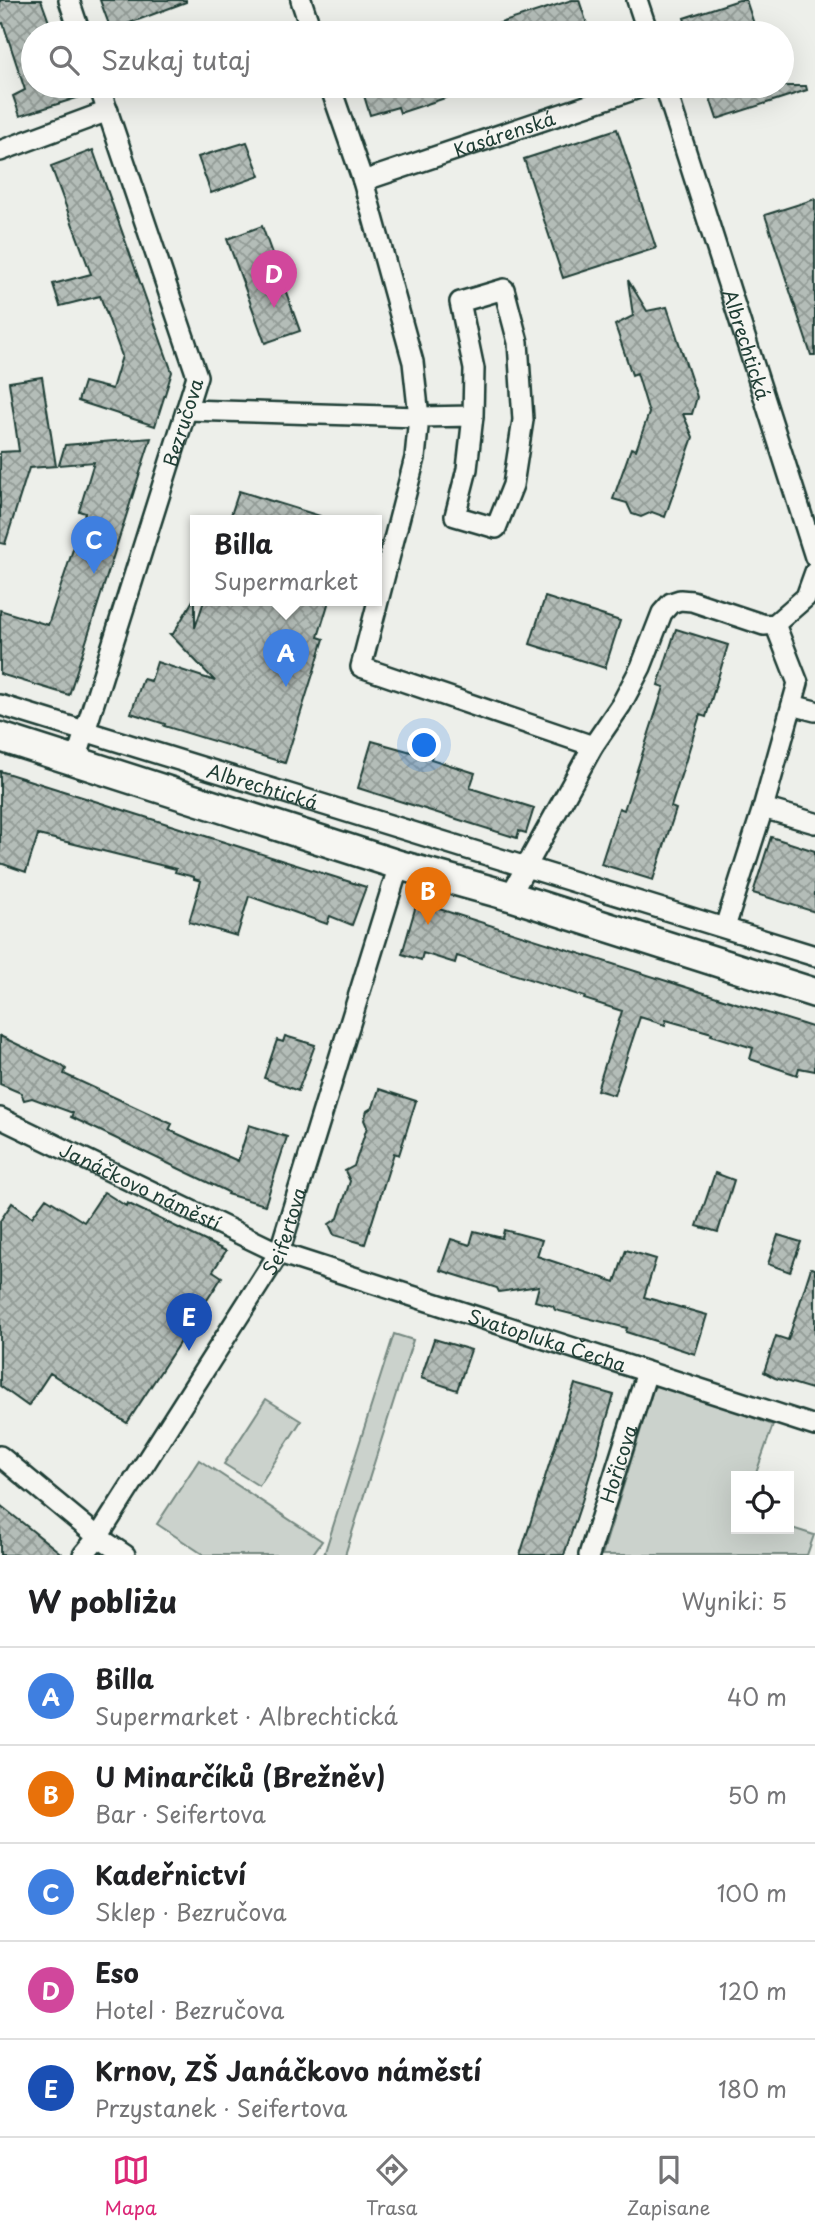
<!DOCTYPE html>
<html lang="pl">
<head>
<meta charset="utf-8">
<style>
  body { margin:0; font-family:"Playpen Sans",sans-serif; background:#f6f6f6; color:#202124 }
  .controls { position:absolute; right:21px; bottom:21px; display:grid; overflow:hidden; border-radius:0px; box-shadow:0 7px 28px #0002 }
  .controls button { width:63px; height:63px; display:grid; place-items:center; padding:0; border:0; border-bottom:2px solid #e0e0e0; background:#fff; color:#202124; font:35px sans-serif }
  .you { position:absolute; left:425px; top:746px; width:24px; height:24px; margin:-18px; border:5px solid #fff; border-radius:50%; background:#1a73e8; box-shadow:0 0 0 10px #1a73e833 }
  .badge { display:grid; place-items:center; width:46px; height:46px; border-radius:50%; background:#db2777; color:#fff; font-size:23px; font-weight:700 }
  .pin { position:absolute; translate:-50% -58px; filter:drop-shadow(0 2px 4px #0008) }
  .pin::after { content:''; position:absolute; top:37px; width:24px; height:21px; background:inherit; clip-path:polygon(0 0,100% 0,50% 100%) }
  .popup { position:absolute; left:190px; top:515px; width:192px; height:91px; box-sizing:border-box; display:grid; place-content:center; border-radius:0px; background:#fff; filter:drop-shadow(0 2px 5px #0005); font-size:23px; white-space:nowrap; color:#757577 }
  .popup b { font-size:26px; color:#202124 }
  .popup::after { content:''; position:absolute; left:50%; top:100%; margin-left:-14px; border:14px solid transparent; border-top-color:#fff }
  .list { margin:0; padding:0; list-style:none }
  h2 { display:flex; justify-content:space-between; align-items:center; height:91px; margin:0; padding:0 28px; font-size:30px }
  h2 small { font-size:23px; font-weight:400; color:#757577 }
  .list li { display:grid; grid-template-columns:46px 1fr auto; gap:21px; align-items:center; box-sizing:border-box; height:98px; padding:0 28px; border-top:2px solid #e0e0e0 }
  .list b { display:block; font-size:26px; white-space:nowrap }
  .list p { margin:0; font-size:23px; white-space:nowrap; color:#757577 }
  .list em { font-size:23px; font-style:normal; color:#757577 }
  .icon { flex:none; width:38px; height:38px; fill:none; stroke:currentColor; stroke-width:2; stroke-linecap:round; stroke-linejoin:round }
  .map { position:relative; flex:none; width:815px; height:1555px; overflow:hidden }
  .search { position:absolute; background:#fff; box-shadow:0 7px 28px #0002; left:21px; right:21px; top:21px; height:77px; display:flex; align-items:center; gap:18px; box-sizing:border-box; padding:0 24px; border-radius:38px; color:#757577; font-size:26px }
  .sheet { height:581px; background:#fff }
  nav { display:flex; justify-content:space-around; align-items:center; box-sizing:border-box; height:98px; border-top:2px solid #e0e0e0; background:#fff; font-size:19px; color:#757577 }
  nav a { display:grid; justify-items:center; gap:4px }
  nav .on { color:#db2777 }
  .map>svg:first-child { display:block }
  .grass { fill:#cbd2cc; stroke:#758880; stroke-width:2 }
  .building { fill:url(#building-cross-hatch); stroke:#1f3d34; stroke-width:2 }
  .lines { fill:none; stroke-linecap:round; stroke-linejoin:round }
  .street-casing { stroke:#1f3d34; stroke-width:24 }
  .secondary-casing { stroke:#1f3d34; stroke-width:33 }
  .street { stroke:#f6f6f2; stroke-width:19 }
  .secondary { stroke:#f6f6f2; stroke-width:28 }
  .labels { text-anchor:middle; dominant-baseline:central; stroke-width:5; stroke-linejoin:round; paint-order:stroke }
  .street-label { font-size:19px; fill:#1f3d34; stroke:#f6f6f2 }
</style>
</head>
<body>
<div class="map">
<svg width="815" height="1555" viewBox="0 0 815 1555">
  <defs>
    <pattern id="building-cross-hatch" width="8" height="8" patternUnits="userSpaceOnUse" patternTransform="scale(1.75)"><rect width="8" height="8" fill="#b4bdb8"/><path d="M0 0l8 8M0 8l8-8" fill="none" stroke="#929b96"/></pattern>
  </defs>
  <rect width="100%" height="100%" fill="#edefea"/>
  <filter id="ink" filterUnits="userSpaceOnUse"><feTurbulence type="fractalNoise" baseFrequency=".0143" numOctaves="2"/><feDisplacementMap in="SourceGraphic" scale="14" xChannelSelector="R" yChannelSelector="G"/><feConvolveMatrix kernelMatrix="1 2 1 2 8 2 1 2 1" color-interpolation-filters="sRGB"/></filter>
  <g filter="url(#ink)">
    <path class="grass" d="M394,1334L413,1340L345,1555H324Z
      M657,1384H664L773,1425L755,1476H736V1529H789V1527L814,1535L807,1555H602L653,1390Z
      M266,1399L301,1421L259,1486L224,1464Z
      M199,1460L322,1541L312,1555H204L157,1524Z"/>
    <path class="building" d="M0,0H41L53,33H33V86H87L89,94L20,116L13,96L25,90L3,23L0,24Z
      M100,0H186V2L111,30Z
      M572,0H579L590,33H483L482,29Z
      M739,0H746L757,33H689L684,18Z
      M361,86H471L472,89L400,113L398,107L370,115Z
      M706,86H806L807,90L717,119Z
      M617,129L656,248L563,278L524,159Z
      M247,142L260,176L211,193L198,157Z
      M93,150L172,372L155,426L78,401L84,382L112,389L122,356L100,296L60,306L53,284L91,274L51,166Z
      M815,199V355H811L765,215Z
      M262,226L300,331L265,343L227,239Z
      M628,280L647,311L667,307L697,397L692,414H683L693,437L665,517L652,512L641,517L632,514L627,503L613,499L631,448L636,450L649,413L637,373L632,375L615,325L633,316Z
      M42,377L56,466L29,468L5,544L0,543V452L19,451L9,382Z
      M151,438L69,695L0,674V610L48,625L85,513L79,511L94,462L59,465L65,445Z
      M239,491L320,516V521H229Z
      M195,597V628L204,601H329L318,637L324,639L285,763L164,726L165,724L131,713L143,679L151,681L157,662L215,681L170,634H173Z
      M545,597L620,621L605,668L530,644Z
      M676,629L728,645L706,717L700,715L671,807L676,809L653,880L601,864L619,808L624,810L664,687L658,685Z
      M372,741L415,753L418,749L432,754L431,759L475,773L470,788L534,808L526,833L519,831L517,838L358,788Z
      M0,771L366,887L352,925L330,916L327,924L249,896L237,936L189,922L201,881L194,879V877L175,872L176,869L38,835L26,872L0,863Z
      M771,837L815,851V912L753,893Z
      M417,902L815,1028V1071L799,1068L797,1075L750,1059L753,1048L711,1035L712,1033L666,1020L665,1025L640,1017L614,1095L597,1090L622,1011L584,999L585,997L457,956L455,963L423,953L421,960L402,954Z
      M0,1036L61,1065L66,1069L64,1074L172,1124L169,1130L238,1161L249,1125L287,1137L265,1205L227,1194L228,1192L71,1117L73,1113L32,1098L24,1100L21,1093L0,1084Z
      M285,1036L315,1045L298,1091L264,1078L277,1040L283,1042Z
      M379,1089L416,1101L399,1155L394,1153L365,1244L334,1235L329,1224L338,1218L350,1181L345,1171L354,1166L367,1127L364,1120L367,1111L373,1107Z
      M715,1173L734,1180L718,1232L697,1226Z
      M104,1192L126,1206L127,1203L226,1251L213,1271L222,1277L127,1423L50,1373L28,1406L0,1386V1221L12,1203L32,1217L46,1198L84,1222Z
      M504,1230L542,1240L537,1256L615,1282L626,1250L656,1259L644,1297L707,1315L695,1354L626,1332L627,1328L555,1310L553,1306L535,1301L539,1286L499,1292L497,1288L440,1270L451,1239L470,1245L474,1231L502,1238Z
      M778,1235L801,1242L790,1272L768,1264Z
      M811,1268L815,1269V1390L775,1378L764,1372L776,1336L788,1340Z
      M434,1339L471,1350L457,1390L421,1378Z
      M575,1384L614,1395L582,1501L564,1555H520Z
      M0,1505L63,1555H0Z"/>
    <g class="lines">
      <defs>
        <g id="street">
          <path d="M69,0L80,33"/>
          <path d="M301,0L312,33"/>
          <path d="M637,0L648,33"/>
          <path d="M330,86L363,181L413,362L419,417L415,458L361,667L593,746"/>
          <path id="s1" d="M665,86L815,557"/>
          <path d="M0,151L108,111"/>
          <path id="s2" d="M363,181L645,86"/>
          <path d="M186,410L419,417L473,416L467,469L455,516L496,528L513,485L523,420L518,342L504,289L460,302L474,369L473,416"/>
          <path id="s3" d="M0,705L815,956"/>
          <path d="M792,705L815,711"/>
          <path id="s4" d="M76,760L197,376L99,86"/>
          <path d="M763,808L815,823"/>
          <path d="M510,896L593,746L621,705L641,667L662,613L671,603L680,600L692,601L764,625L775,624L806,597L815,572"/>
          <path d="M725,927L763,808L798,683L775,624"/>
          <path id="s5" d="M0,1118L279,1253L815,1426"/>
          <path d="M0,1456L98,1537L125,1555"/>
          <path id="s6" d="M83,1555L98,1537L279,1253L399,865"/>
          <path id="s7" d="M589,1555L647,1372"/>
        </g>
        <path id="secondary" d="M0,737L399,865L510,896L815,993"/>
      </defs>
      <use href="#street" class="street-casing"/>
      <use href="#secondary" class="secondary-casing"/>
      <use href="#street" class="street"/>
      <use href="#secondary" class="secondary"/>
    </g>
  </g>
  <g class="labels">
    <g class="street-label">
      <text stroke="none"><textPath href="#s2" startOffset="149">Kasárenská</textPath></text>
      <text stroke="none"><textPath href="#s1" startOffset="271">Albrechtická</textPath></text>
      <text stroke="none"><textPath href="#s4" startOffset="354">Bezručova</textPath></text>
      <text stroke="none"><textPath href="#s3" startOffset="275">Albrechtická</textPath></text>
      <text stroke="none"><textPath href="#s5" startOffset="156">Janáčkovo náměstí</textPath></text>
      <text stroke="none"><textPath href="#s6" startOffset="383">Seifertova</textPath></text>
      <text stroke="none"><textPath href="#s5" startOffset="592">Svatopluka Čecha</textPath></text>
      <text stroke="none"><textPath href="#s7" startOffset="96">Hořicova</textPath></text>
    </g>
  </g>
</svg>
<div class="controls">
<button><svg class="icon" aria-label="locate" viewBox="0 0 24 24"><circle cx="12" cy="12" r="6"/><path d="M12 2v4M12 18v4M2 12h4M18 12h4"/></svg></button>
</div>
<div class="you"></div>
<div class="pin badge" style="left:286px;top:687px;background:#3f7fe0">A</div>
<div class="popup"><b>Billa</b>Supermarket</div>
<div class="pin badge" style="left:428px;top:925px;background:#e8710a">B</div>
<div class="pin badge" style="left:94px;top:574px;background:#3f7fe0">C</div>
<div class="pin badge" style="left:274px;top:308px;background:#d1479c">D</div>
<div class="pin badge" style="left:189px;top:1351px;background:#1a4fb4">E</div>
<div class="search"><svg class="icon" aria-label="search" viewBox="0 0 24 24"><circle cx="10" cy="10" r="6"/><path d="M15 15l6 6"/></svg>Szukaj tutaj</div>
</div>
<section class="sheet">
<h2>W pobliżu<small>Wyniki: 5</small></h2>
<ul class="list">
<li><span class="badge" style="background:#3f7fe0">A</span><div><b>Billa</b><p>Supermarket · Albrechtická</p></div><em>40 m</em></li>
<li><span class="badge" style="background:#e8710a">B</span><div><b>U Minarčíků (Brežněv)</b><p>Bar · Seifertova</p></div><em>50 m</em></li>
<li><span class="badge" style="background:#3f7fe0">C</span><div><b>Kadeřnictví</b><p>Sklep · Bezručova</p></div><em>100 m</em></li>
<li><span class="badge" style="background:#d1479c">D</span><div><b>Eso</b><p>Hotel · Bezručova</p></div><em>120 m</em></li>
<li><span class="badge" style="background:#1a4fb4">E</span><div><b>Krnov, ZŠ Janáčkovo náměstí</b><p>Przystanek · Seifertova</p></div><em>180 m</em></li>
</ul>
</section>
<nav>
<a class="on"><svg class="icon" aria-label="map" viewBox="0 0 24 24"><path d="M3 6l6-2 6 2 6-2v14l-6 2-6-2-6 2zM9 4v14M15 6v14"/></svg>Mapa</a>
<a><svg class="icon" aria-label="directions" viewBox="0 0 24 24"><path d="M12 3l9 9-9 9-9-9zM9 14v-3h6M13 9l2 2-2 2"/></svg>Trasa</a>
<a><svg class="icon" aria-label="saved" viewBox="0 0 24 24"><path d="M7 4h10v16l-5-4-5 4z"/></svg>Zapisane</a>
</nav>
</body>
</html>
